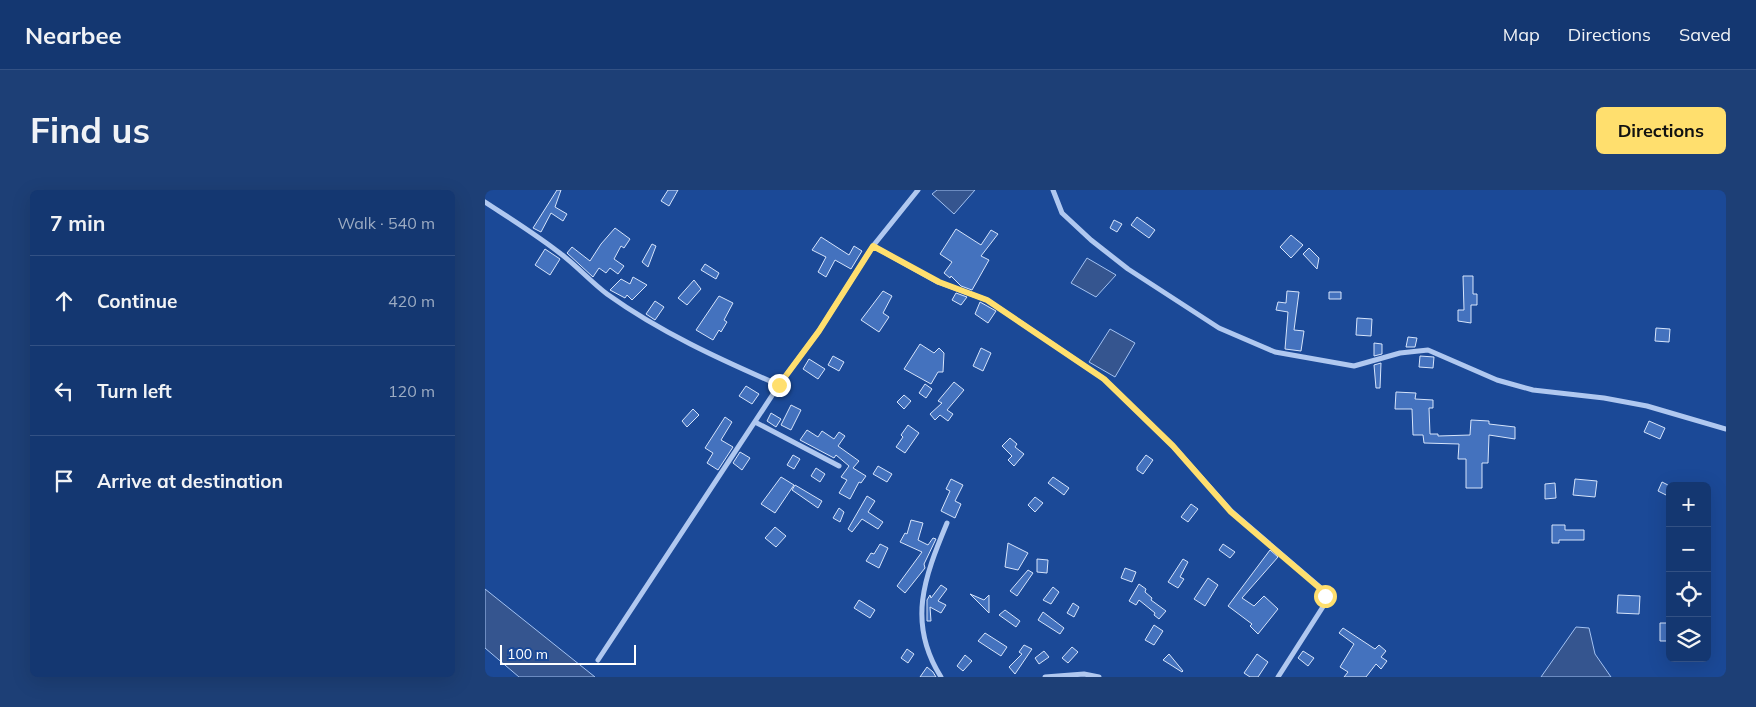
<!DOCTYPE html>
<html lang="en">
<head>
<meta charset="utf-8">
<style>
  body { margin:0; font-family:Mulish,sans-serif; background:#1d3f76; color:#f1f3f6 }
  .controls { position:absolute; right:15px; bottom:15px; display:grid; overflow:hidden; border-radius:8px; box-shadow:0 5px 20px #0002 }
  .controls button { width:45px; height:45px; display:grid; place-items:center; padding:0; border:0; border-bottom:1px solid #335184; background:#143771; color:#f1f3f6; font:25px sans-serif }
  .scale { position:absolute; left:15px; bottom:12px; width:136px; box-sizing:border-box; padding-left:5px; border:2px solid #fff; border-top:0; font-size:14px; line-height:18px; white-space:nowrap; color:#fff; -webkit-text-stroke:4px #1b4997; paint-order:stroke }
  .stop { position:absolute; width:15px; height:15px; margin:-11px; border:4px solid #ffdf6e; border-radius:50%; background:#fff }
  .stop.end { background:#ffdf6e; border-color:#fff; box-shadow:0 1px 5px #0008 }
  .list { margin:0; padding:0; list-style:none }
  h2 { display:flex; justify-content:space-between; align-items:center; height:65px; margin:0; padding:0 20px; font-size:21px }
  h2 small { font-size:16px; font-weight:400; color:#9dacc3 }
  .list li { display:grid; grid-template-columns:32px 1fr auto; gap:15px; align-items:center; box-sizing:border-box; height:90px; padding:0 20px; border-top:1px solid #335184 }
  .list b { display:block; font-size:19px; white-space:nowrap }
  .list em { font-size:16px; font-style:normal; color:#9dacc3 }
  .icon { flex:none; width:28px; height:28px; fill:none; stroke:currentColor; stroke-width:2; stroke-linecap:round; stroke-linejoin:round }
  .map { position:relative; flex:none; width:1241px; height:487px; overflow:hidden; border-radius:8px }
  header { display:flex; align-items:center; gap:30px; box-sizing:border-box; height:70px; padding:0 25px; background:#143771; border-bottom:1px solid #335184 }
  header strong { font-size:24px }
  nav { display:flex; gap:28px; margin-inline-start:auto; font-size:18px }
  .intro { display:flex; align-items:center; justify-content:space-between; box-sizing:border-box; height:120px; padding:0 30px }
  h1 { margin:0; font-size:35px }
  .button { padding:12px 22px; border-radius:8px; background:#ffdf6e; color:#111; font-size:18px; font-weight:700 }
  main { display:flex; gap:30px; padding:0 30px }
  aside { flex:1; background:#143771; border-radius:8px; box-shadow:0 5px 20px #0002 }
  .map>svg:first-child { display:block }
  .water { fill:#35558f; stroke:#a3c2f2 }
  .building { fill:#4472be; stroke:#d6e4fb }
  .lines { fill:none; stroke-linecap:round; stroke-linejoin:round }
  .street { stroke:#b0c8f0; stroke-width:5 }
  .route { stroke:#ffdf6e; stroke-width:6 }
</style>
</head>
<body>
<header>
<strong>Nearbee</strong>
<nav><a>Map</a><a>Directions</a><a>Saved</a></nav>
</header>
<div class="intro"><h1>Find us</h1><a class="button">Directions</a></div>
<main>
<aside>
<h2>7 min<small>Walk · 540 m</small></h2>
<ul class="list">
<li><svg class="icon" aria-label="ahead" viewBox="0 0 24 24"><path d="M12 20V5M6 11l6-6 6 6"/></svg><div><b>Continue</b></div><em>420 m</em></li>
<li><svg class="icon" aria-label="left" viewBox="0 0 24 24"><path d="M17 20v-9H6M10 6l-5 5 5 5"/></svg><div><b>Turn left</b></div><em>120 m</em></li>
<li><svg class="icon" aria-label="arrive" viewBox="0 0 24 24"><path d="M6 21V4h12l-3 4 3 4H6"/></svg><div><b>Arrive at destination</b></div></li>
</ul>
</aside>
<div class="map">
<svg width="1241" height="487" viewBox="0 0 1241 487">
  <rect width="100%" height="100%" fill="#1b4997"/>
  <path class="water" d="M452,0H490L469,24L447,4Z
    M602,68L631,85L611,107L586,93Z
    M625,139L650,153L630,187L604,172Z
    M0,399L110,487H34L0,458Z
    M1091,437L1104,438L1110,464L1126,487H1056Z"/>
  <path class="building" d="M72,0H76L70,17L82,24L78,31L66,23L56,42L48,38Z
    M183,0H193L184,16L176,11Z
    M652,27L670,40L664,48L646,35Z
    M629,30L637,34L632,42L625,38Z
    M130,38L145,49L139,58L136,56L129,69L139,76L133,84L125,78L121,83L114,78L108,87L82,63L87,57L105,71L116,54Z
    M471,39L496,55L506,40L513,44L496,66L504,70L487,100L476,96L466,86L465,88L459,83L467,72L455,64Z
    M806,45L818,55L806,68L795,57Z
    M336,47L364,65L369,56L377,61L366,79L350,70L341,87L333,82L341,67L327,60Z
    M167,54L171,56L163,77L157,72Z
    M824,58L834,68L832,79L818,64Z
    M60,59L75,69L65,85L50,75Z
    M220,74L234,83L231,89L216,80Z
    M978,86H988V104H992V115H986V133L973,131V120H979Z
    M148,87L162,95L147,110L142,105L140,108L125,100L136,89L145,94Z
    M209,90L216,99L202,115L193,108Z
    M398,101L407,106L398,123L404,127L394,142L376,130Z
    M802,101L814,102L809,140L819,141L816,161L800,159L803,122L791,120L793,112L801,113Z
    M844,102H856V109H844Z
    M471,103L482,107L476,115L467,110Z
    M234,106L248,113L239,130L242,132L236,142L234,140L228,150L211,140Z
    M170,111L179,117L170,130L161,124Z
    M495,112L511,121L503,133L490,124Z
    M872,128L887,129L886,146L871,145Z
    M1171,138L1185,139L1184,152L1170,151Z
    M923,147L932,148L930,157H921Z
    M889,153L897,154V164L889,166Z
    M435,154L449,163L454,158L459,163L458,182H453L446,194L419,179Z
    M496,158L506,163L498,181L488,176Z
    M348,166L359,172L354,181L343,175Z
    M935,166L949,167L948,178L934,177Z
    M324,169L340,179L333,189L318,179Z
    M896,173L895,198H891L889,175Z
    M469,192L479,200L462,220L468,224L463,231L455,225L450,230L445,224L457,213L453,211Z
    M440,194L447,199L441,208L434,203Z
    M261,196L274,204L267,214L254,206Z
    M911,202L931,203L930,209L948,210V218H944L945,244H953V246L985,245L986,230L1004,231V234L1030,237V249L1004,245L1003,273H997V298H981V269H973L974,254L939,253L938,245H928L927,219H910Z
    M419,205L426,211L419,219L412,212Z
    M306,215L316,220L306,240L296,235Z
    M208,219L214,225L202,237L197,231Z
    M286,223L296,229L291,237L282,231Z
    M240,227L247,232L236,250L248,257L233,280L222,273L228,263L220,258Z
    M1164,231L1180,238L1175,249L1159,242Z
    M423,235L434,243L420,263L411,257L418,247L416,245Z
    M322,240L333,247L337,241L349,249L354,242L360,246L353,256L374,271L368,278L381,286L376,293L374,292L365,309L354,303L362,290L356,287L364,276L351,265L349,268L315,250Z
    M525,248L532,254L530,257L539,264L529,276L523,270L527,266L517,256Z
    M255,262L265,268L257,280L248,273Z
    M308,265L315,269L309,279L302,275Z
    M661,265L668,270L658,284L652,280V277Z
    M393,276L407,284L402,292L388,284Z
    M331,278L340,284L335,292L326,286Z
    M296,287L309,295L290,323L276,314Z
    M568,287L584,298L579,305L563,293Z
    M466,289L478,295L470,311L476,314L470,328L456,321L465,301L461,299Z
    M1090,289L1112,291L1110,307L1088,305Z
    M1177,292L1185,296L1181,305L1173,301Z
    M1070,293L1071,308L1060,309V294Z
    M310,295L337,311L333,318L307,300Z
    M382,306L390,311L383,322L398,332L393,339L377,329L367,342L363,339Z
    M550,307L558,313L550,322L543,315Z
    M706,314L713,319L703,332L696,327Z
    M354,318L359,322L355,332L348,328Z
    M426,330L438,333L433,350L443,355L448,348L451,349L439,374L440,378L420,403L412,396L437,362L415,352L420,343L422,344Z
    M1067,335H1080V340H1099V350H1074V353H1067Z
    M290,337L301,346L291,357L280,348Z
    M523,353L543,363L533,380L520,377Z
    M395,354L403,358L394,378L381,371L386,363L389,364Z
    M738,354L750,362L745,368L734,360Z
    M785,360L793,367L757,408L769,416L779,406L793,419L773,444L765,436L767,434L743,416Z
    M552,369L563,370L562,383L552,382Z
    M698,369L703,372L695,387L699,389L693,398L683,392Z
    M640,378L651,382L647,392L636,388Z
    M543,380L548,383L532,406L525,401Z
    M723,388L733,395L720,416L709,409Z
    M654,394L661,399L660,402L667,408L666,410L681,421L674,429L669,425L670,423L654,410L651,415L644,411Z
    M456,395L462,399L453,411L461,415L456,423L445,417L446,431H442V410L445,405L446,408Z
    M568,397L574,402L566,414L558,410Z
    M485,404L499,410L504,405V423Z
    M1133,405L1155,406L1154,424L1132,423Z
    M374,410L390,420L385,428L369,418Z
    M588,413L594,417L589,427L582,423Z
    M520,420L535,431L531,437L514,425Z
    M558,422L579,438L575,444L553,430Z
    M1175,433H1185V451H1175Z
    M669,435L678,441L669,455L660,450Z
    M858,438L890,459L894,455L901,461L896,467L902,471L896,479L891,474L881,487H859L863,482L855,477L869,454L854,443Z
    M500,443L522,457L516,466L493,451Z
    M539,455L547,459L530,484L524,477L537,464L534,462Z
    M587,457L593,462L583,473L577,468Z
    M422,459L429,464L423,473L416,468Z
    M559,461L564,467L554,474L550,468Z
    M818,461L829,468L823,476L813,468Z
    M684,464L698,481L697,482L678,470Z
    M772,464L783,472L773,487H765L759,483Z
    M480,465L487,471L478,481L472,476Z
    M442,477L448,482L451,487H435Z"/>
  <g class="lines">
    <path class="street" d="M568,0L577,23L606,50L643,79L734,138L790,162L869,176L915,163L943,160L1012,190L1048,200L1119,208L1162,216L1241,239
      M0,12C26,29 52,45 76,64C92,76 106,92 122,104C175,142 234,169 294,195
      M388,56L453,92L502,110L619,189L688,256L746,321L837,399L841,412L793,487
      M270,232L354,276
      M113,470L294,195L334,141L388,56L433,0
      M456,487C422,433 439,388 462,333
      M560,487L599,484L614,487"/>
  </g>
  <g class="lines">
    <path class="route" d="M294,195L334,141L388,56L454,92L502,110L619,189L688,256L746,322L837,400L840,406"/>
  </g>
</svg>
<div class="controls">
<button>+</button>
<button>−</button>
<button><svg class="icon" aria-label="locate" viewBox="0 0 24 24"><circle cx="12" cy="12" r="6"/><path d="M12 2v4M12 18v4M2 12h4M18 12h4"/></svg></button>
<button><svg class="icon" aria-label="layers" viewBox="0 0 24 24"><path d="M12 4l9 5-9 5-9-5zM3 14l9 5 9-5"/></svg></button>
</div>
<div class="scale">100 m</div>
<div class="stop" style="left:840px;top:406px"></div>
<div class="stop end" style="left:294px;top:195px"></div>
</div>
</main>
</body>
</html>
